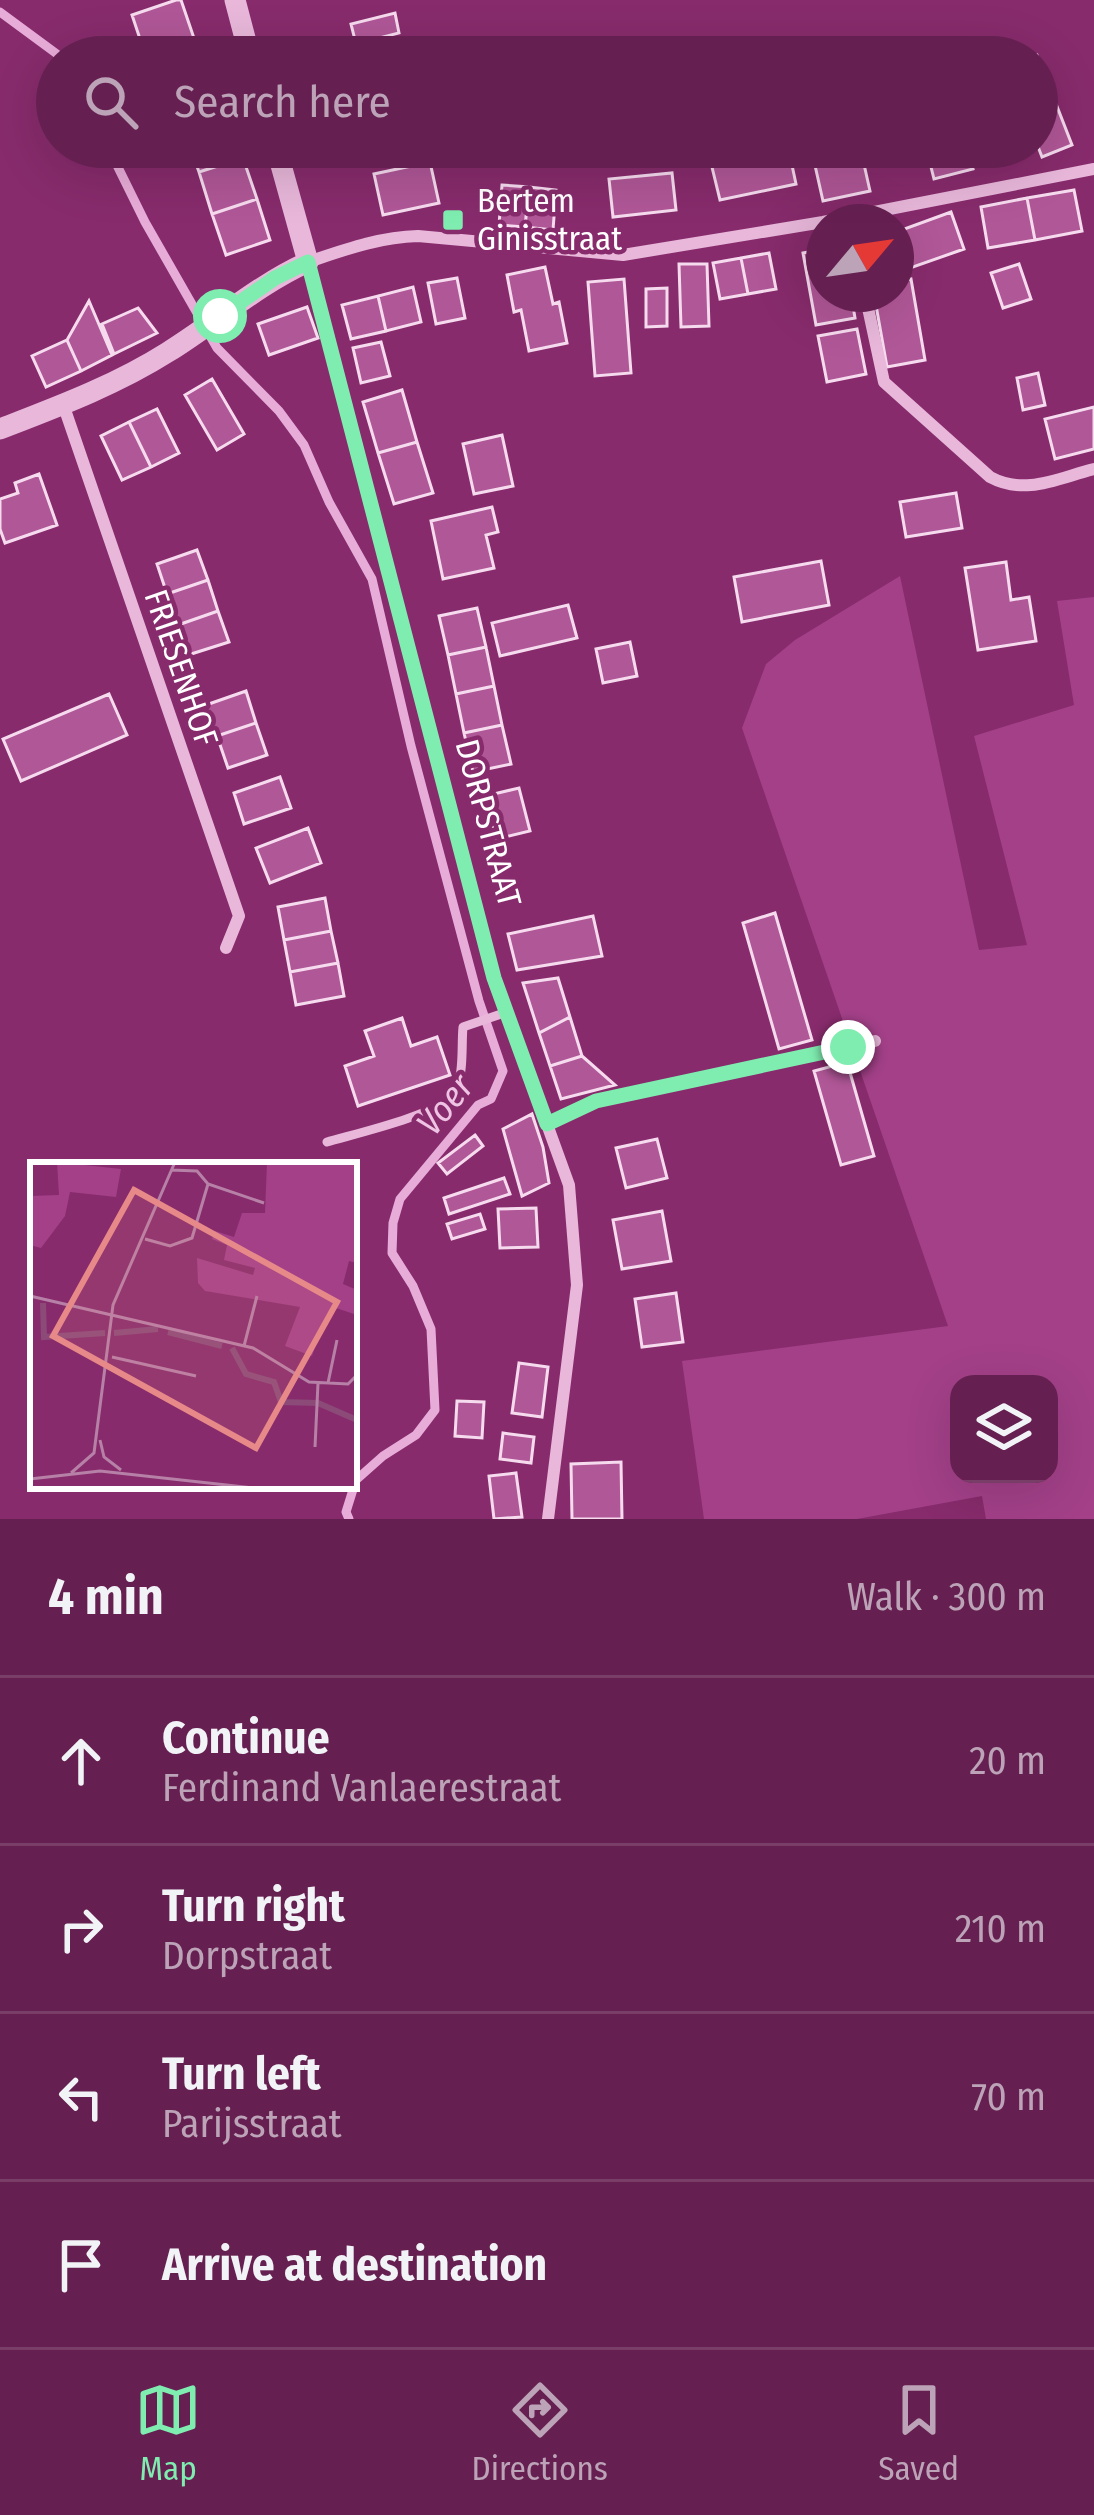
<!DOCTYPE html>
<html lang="en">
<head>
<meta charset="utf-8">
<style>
  body { margin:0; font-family:"Fira Sans Condensed",sans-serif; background:#6d2d5b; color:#f1f3f6 }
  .controls { position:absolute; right:36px; bottom:36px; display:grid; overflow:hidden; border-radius:24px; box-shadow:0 12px 48px #0002 }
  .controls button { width:108px; height:108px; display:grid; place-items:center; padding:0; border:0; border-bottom:3px solid #793e68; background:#652051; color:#f1f3f6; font:60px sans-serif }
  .compass { position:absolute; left:806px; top:204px; width:108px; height:108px; border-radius:50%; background:#652051; box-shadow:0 12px 48px #0002; rotate:61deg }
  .stop { position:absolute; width:36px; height:36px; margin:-27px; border:9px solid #7fedb0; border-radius:50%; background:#fff }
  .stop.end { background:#7fedb0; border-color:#fff; box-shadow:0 3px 12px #0008 }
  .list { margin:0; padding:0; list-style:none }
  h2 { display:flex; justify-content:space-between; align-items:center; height:156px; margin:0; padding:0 48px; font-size:51px }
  h2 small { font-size:39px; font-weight:400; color:#bca3b7 }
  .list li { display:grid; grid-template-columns:78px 1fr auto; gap:36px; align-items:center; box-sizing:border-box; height:168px; padding:0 48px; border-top:3px solid #793e68 }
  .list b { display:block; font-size:45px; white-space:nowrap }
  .list p { margin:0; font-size:39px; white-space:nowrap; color:#bca3b7 }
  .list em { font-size:39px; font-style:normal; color:#bca3b7 }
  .icon { flex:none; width:66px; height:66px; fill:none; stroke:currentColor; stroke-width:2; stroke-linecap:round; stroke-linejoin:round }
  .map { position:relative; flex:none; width:1094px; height:1519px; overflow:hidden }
  .search { position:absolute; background:#652051; box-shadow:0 12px 48px #0002; left:36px; right:36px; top:36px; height:132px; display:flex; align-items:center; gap:30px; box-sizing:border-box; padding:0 42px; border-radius:66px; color:#bca3b7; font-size:45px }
  .sheet { height:828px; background:#652051 }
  nav { display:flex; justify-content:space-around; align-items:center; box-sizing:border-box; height:168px; border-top:3px solid #793e68; background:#652051; font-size:33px; color:#bca3b7 }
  nav a { display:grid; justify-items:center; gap:6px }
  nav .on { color:#7fedb0 }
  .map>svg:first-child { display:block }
  .green { fill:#a34088; fill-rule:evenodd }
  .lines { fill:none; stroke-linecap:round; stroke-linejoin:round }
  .stream { stroke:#e8acd8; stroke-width:9 }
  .building { fill:#b05797; stroke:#f6dbef; stroke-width:3 }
  .service { stroke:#e8b7da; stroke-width:9 }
  .minor { stroke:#e8b7da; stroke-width:12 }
  .tertiary { stroke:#e8b7da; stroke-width:21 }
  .route { stroke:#7fedb0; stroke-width:15 }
  .poi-dot { fill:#7fedb0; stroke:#872b6c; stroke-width:4.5 }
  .labels { text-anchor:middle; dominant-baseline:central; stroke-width:9; stroke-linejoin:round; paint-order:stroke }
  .poi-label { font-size:33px; fill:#fff; stroke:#872b6c; text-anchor:start }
  .street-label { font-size:33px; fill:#fff; stroke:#872b6c }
  .water-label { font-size:36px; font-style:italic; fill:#efc3e3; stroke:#872b6c }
  .inset-river { fill:none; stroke:#8b4a78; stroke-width:6 }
  .inset-road { fill:none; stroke:#b780a7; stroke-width:3 }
  .view { fill:#e88989; fill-opacity:0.15; stroke:#e88989; stroke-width:6 }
  .inset-edge { fill:none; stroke:#fff; stroke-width:6 }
</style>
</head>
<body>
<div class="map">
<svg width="1094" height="1519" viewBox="0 0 1094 1519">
  <rect width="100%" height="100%" fill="#872b6c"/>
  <path class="green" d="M900,576L979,950L1027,945L974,736L1074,705L1057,601L1094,597V1519H986L982,1496L857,1519H704L682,1361L948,1326L742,728L766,664L795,640ZM959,1384H1049V1474H959Z"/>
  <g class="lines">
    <path class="stream" d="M0,12L61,57
      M108,147L145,222L217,348L279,411L304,445L329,502L372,579L411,746L479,1001L503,1071L491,1099L478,1105L400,1199L393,1223L392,1253L413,1286L431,1329L435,1410L416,1435L383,1456L356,1480L346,1512L349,1519"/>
  </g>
  <path class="building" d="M176,0H181L197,47L168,57H146L132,15Z
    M395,13L399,33L356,44L351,24Z
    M1037,55L1072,145L1042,157L1037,144V57H1031Z
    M190,147H239L243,158L199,172Z
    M926,147H967L973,169L934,179Z
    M761,148L762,157L789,151L796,184L720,200L710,159Z
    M861,151L870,191L823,201L814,161Z
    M243,158L257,199L212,214L199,172Z
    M430,162L439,203L383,215L374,174Z
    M672,173L676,210L613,217L609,179Z
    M502,185L529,187L525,227L499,225Z
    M529,187L556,190L553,230L525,227Z
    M1074,190L1082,231L1035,240L1027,198Z
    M1027,198L1035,240L988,248L981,207Z
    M257,199L270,240L226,255L212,214Z
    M951,212L964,249L896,273V232Z
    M824,249V294H851L855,318L816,325L803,253Z
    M769,253L776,289L748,294L741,258Z
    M741,258L748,294L720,299L713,263Z
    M679,264H707L709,326L681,327Z
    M1019,264L1031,299L1003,308L991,273Z
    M545,267L553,304L559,302L567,343L529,351L521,310L514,312L507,275Z
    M457,278L465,318L436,324L428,283Z
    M624,279L631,373L595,376L588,282Z
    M911,279L925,360L887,367L874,294H896V281Z
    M413,287L421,322L386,331L378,296Z
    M667,288V326L646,327V289Z
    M378,296L386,331L351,339L342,305Z
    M89,301L112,355L81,371L67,340Z
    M307,307L318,338L269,355L258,324Z
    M138,308L157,333L114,354L102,324Z
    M857,329L866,374L827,382L818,336Z
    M67,340L81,371L46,387L32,356Z
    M381,342L390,376L361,383L353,348Z
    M1038,373L1045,405L1023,410L1017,378Z
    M212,379L244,434L217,450L185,395Z
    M402,390L417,442L378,453L363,402Z
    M1094,407V449L1055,459L1045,419Z
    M157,409L179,453L151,467L129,422Z
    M129,422L151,467L122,480L101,436Z
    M502,435L513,486L474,494L463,444Z
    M417,442L433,493L394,504L378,453Z
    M39,474L57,525L5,543L0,529V499L18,493L15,483Z
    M956,493L962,528L906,537L900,502Z
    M492,507L498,532L486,535L494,568L443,579L431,521Z
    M197,550L208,580L167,594L157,564Z
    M821,561L829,605L742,622L734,577Z
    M1006,562L1011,600L1029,597L1036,641L978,650L965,568Z
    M208,580L218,611L178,625L167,594Z
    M568,605L577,638L500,656L492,623Z
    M477,608L486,647L448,655L439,616Z
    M218,611L229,642L188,655L178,625Z
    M630,642L637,676L603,683L596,649Z
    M486,647L494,686L456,694L448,655Z
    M494,686L502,725L464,733L456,694Z
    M246,691L256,723L217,736L206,705Z
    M109,694L127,735L21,781L3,739Z
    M256,723L267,755L228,768L217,736Z
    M502,725L511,764L473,772L464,733Z
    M280,777L291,808L244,824L234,793Z
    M519,788L530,831L496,839L485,796Z
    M308,828L321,863L270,883L256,848Z
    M325,898L331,931L284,940L278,907Z
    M775,913L812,1040L779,1049L743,923Z
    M593,916L602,956L517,970L508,934Z
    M331,931L338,963L290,972L284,940Z
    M338,963L344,996L296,1005L290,972Z
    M558,978L570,1017L539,1033L523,983Z
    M570,1017L582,1056L550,1066L539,1033Z
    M402,1018L411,1046L437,1037L450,1075L358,1106L345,1066L374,1056L365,1031Z
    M582,1056L615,1085L561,1099L550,1066Z
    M847,1062L874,1156L841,1165L814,1071Z
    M532,1114L543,1147L549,1183L522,1196L503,1129Z
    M475,1135L483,1146L447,1174L438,1163Z
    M657,1139L667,1178L626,1188L616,1148Z
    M504,1178L510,1194L449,1214L444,1198Z
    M536,1208L538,1247L500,1248L498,1209Z
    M662,1211L671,1261L622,1269L613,1220Z
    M480,1214L485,1229L452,1239L447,1224Z
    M676,1293L683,1342L642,1347L635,1299Z
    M519,1363L548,1367L542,1417L512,1413Z
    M457,1401L484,1402L482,1438L455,1436Z
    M503,1433L534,1437L531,1463L500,1459Z
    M621,1462L622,1519H572L571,1464Z
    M516,1473L522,1517L494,1519L489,1476Z"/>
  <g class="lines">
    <path class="service" d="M327,1142C354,1134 438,1115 453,1094C465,1077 461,1046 463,1027L507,1012"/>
    <path class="minor" d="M865,294L884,382L990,477C1025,496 1058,478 1094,469
      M63,404L239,916L226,948
      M547,1124L596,1101L875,1041
      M548,1519L577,1285L569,1185L494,978L308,262C344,250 379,237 418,236L623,255L823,222L1094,169"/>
    <path class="tertiary" d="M235,0L250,57
      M0,429C57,407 116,385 168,352C215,323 257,285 308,262L276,147"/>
  </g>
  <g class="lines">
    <path class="route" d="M220,316L275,278L308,262L494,978L547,1124L596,1101L848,1047"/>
  </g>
  <rect class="poi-dot" x="441" y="208" width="24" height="24" rx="6"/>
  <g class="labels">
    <g class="poi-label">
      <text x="477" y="201">Bertem<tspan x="477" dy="38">Ginisstraat</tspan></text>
    </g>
    <g class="street-label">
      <text transform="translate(181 668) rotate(71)">FRIESENHOF</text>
      <text transform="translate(488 823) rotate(75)">DORPSTRAAT</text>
    </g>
    <g class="water-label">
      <text transform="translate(445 1105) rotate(-51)">Voer</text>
    </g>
  </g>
  <g transform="translate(30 1162)">
    <rect width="327" height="327" fill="#872b6c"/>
    <path d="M27,0L91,7L86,35L40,30L35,54L11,86L0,83V34L29,33ZM237,0H327V101L319,99L313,122L327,128V153L306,146L296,154L282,194L255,184L270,145L175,129L168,121L167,96L223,113L225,106L194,98L197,83L182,77L185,69L204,75L212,51H235Z" fill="#a34088"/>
    <path class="inset-river" d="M13,141L14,175L75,171M138,170L192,184M84,171L128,167M202,186L216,212L244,220L251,240L288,241L327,258"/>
    <path class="inset-road" d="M141,8L167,9L178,22L234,41M115,77L140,84L162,76L178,22M0,134L223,186L279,220L318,222L327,213M214,184L227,134M82,195L166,214M298,221L307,178M70,278L74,295L91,308M285,285L288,221M41,311L64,291L83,143L145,0M0,317L70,309L232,327"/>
    <path class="view" d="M104,28L307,140L226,286L23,174Z"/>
    <rect width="327" height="327" class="inset-edge"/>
  </g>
</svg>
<div class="controls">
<button><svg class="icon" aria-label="layers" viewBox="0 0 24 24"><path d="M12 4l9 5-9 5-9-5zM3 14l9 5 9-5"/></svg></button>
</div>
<svg class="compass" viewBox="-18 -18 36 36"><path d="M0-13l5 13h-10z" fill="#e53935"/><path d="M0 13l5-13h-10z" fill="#bca3b7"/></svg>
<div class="stop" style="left:220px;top:316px"></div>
<div class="stop end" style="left:848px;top:1047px"></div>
<div class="search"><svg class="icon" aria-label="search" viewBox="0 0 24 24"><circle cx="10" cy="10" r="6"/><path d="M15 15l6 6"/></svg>Search here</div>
</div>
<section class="sheet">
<h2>4 min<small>Walk · 300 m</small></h2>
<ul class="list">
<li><svg class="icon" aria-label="ahead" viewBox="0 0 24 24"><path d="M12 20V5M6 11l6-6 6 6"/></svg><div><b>Continue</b><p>Ferdinand Vanlaerestraat</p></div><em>20 m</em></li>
<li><svg class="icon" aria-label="right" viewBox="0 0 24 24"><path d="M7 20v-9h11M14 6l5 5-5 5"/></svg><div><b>Turn right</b><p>Dorpstraat</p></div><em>210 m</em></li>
<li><svg class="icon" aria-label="left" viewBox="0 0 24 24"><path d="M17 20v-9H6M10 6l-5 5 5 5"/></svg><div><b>Turn left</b><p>Parijsstraat</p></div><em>70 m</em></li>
<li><svg class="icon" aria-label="arrive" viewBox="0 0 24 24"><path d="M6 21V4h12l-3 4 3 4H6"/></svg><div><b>Arrive at destination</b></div></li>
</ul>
</section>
<nav>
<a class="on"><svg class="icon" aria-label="map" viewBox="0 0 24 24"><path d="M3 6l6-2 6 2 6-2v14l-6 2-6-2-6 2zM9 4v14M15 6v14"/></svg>Map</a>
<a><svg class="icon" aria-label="directions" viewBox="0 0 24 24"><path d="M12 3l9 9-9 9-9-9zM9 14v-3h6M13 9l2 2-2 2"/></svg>Directions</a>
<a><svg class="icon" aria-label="saved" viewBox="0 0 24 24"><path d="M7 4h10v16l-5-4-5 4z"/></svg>Saved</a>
</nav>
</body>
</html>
